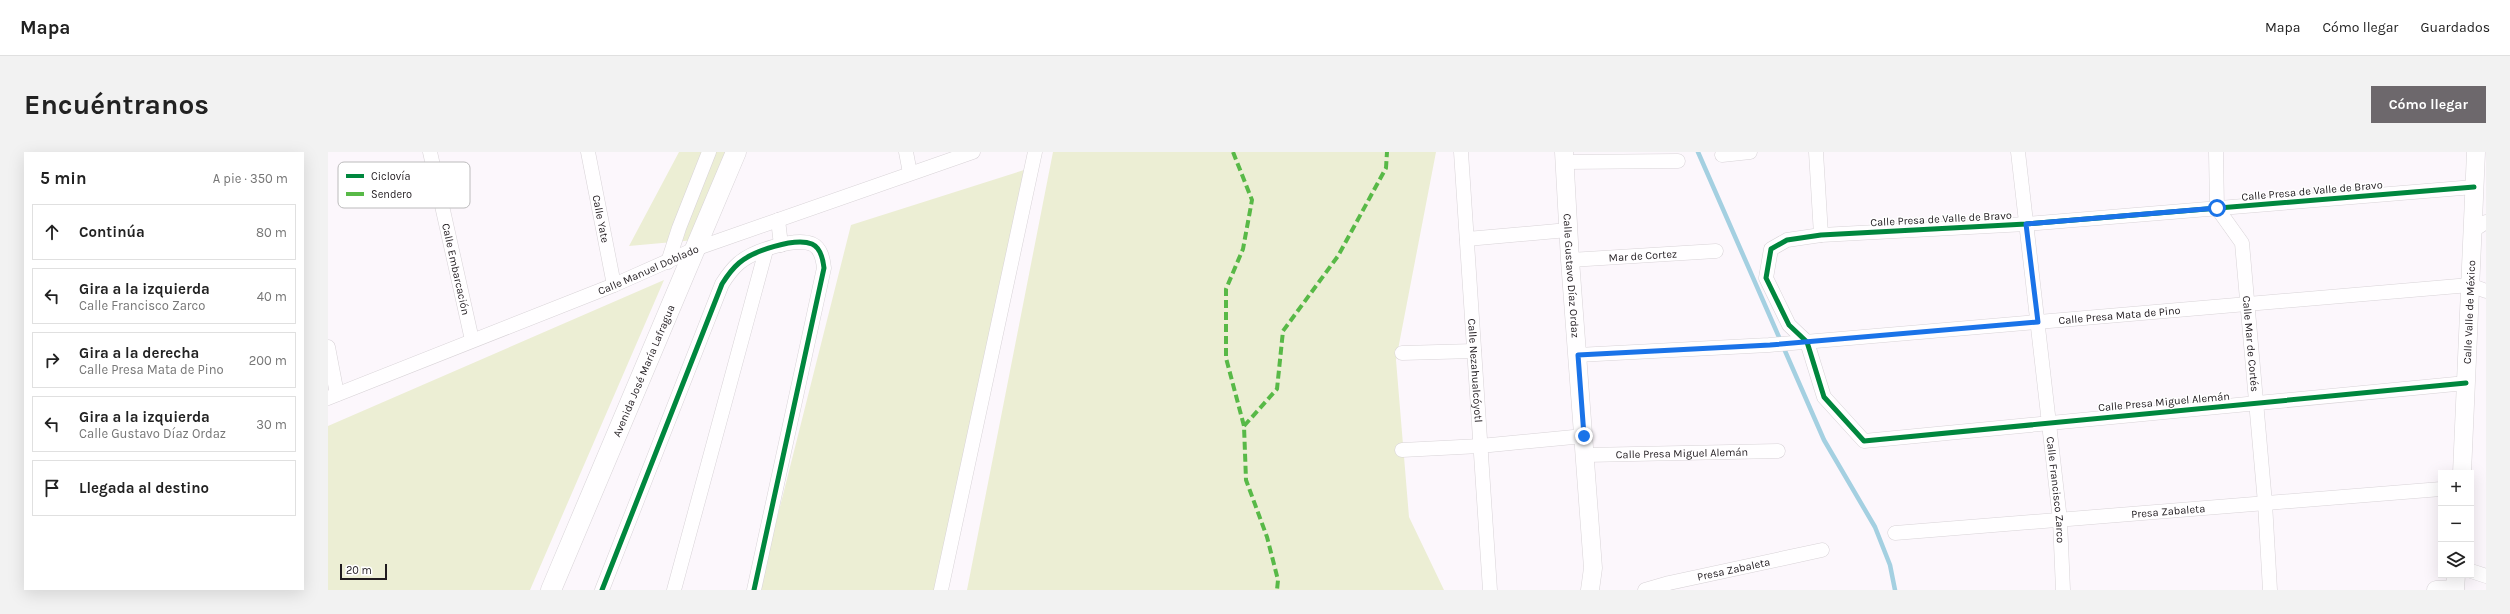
<!DOCTYPE html>
<html lang="es">
<head>
<meta charset="utf-8">
<style>
  body { margin:0; font-family:Karla,sans-serif; background:#f2f2f2; color:#222 }
  .controls { position:absolute; right:12px; bottom:12px; display:grid; overflow:hidden; border-radius:0px; box-shadow:0 4px 16px #0002 }
  .controls button { width:36px; height:36px; display:grid; place-items:center; padding:0; border:0; border-bottom:1px solid #e0e0e0; background:#fff; color:#222; font:20px sans-serif }
  .scale { position:absolute; left:12px; bottom:10px; width:47px; box-sizing:border-box; padding-left:4px; border:2px solid #201b1f; border-top:0; font-size:11px; line-height:14px; white-space:nowrap; color:#201b1f; -webkit-text-stroke:3px #fff; paint-order:stroke }
  .stop { position:absolute; width:12px; height:12px; margin:-9px; border:3px solid #1a73e8; border-radius:50%; background:#fff }
  .stop.end { background:#1a73e8; border-color:#fff; box-shadow:0 1px 4px #0008 }
  .list { margin:0; padding:0; list-style:none }
  h2 { display:flex; justify-content:space-between; align-items:center; height:52px; margin:0; padding:0 16px; font-size:17px }
  h2 small { font-size:13px; font-weight:400; color:#767676 }
  .list li { display:grid; grid-template-columns:26px 1fr auto; gap:12px; align-items:center; box-sizing:border-box; height:56px; margin:0 8px 8px; padding:0 8px; border:1px solid #e0e0e0; border-radius:0px }
  .list b { display:block; font-size:15px; white-space:nowrap }
  .list p { margin:0; font-size:13px; white-space:nowrap; color:#767676 }
  .list em { font-size:13px; font-style:normal; color:#767676 }
  .icon { flex:none; width:22px; height:22px; fill:none; stroke:currentColor; stroke-width:2; stroke-linecap:round; stroke-linejoin:round }
  .map { position:relative; flex:none; width:2158px; height:438px; overflow:hidden; border-radius:0px }
  header { display:flex; align-items:center; gap:24px; box-sizing:border-box; height:56px; padding:0 20px; background:#fff; border-bottom:1px solid #e0e0e0 }
  header strong { font-size:19px }
  nav { display:flex; gap:22px; margin-inline-start:auto; font-size:14px }
  .intro { display:flex; align-items:center; justify-content:space-between; box-sizing:border-box; height:96px; padding:0 24px }
  h1 { margin:0; font-size:28px }
  .button { padding:10px 18px; border-radius:0px; background:#6d686c; color:#fff; font-size:14px; font-weight:700 }
  main { display:flex; gap:24px; padding:0 24px }
  aside { flex:1; background:#fff; border-radius:0px; box-shadow:0 4px 16px #0002 }
  .map>svg:first-child { display:block }
  .green { fill:#eceed4 }
  .lines { fill:none; stroke-linecap:round; stroke-linejoin:round }
  .stream { stroke:#a4d0e1; stroke-width:4.5 }
  .minor-casing { stroke:#d8d3d7; stroke-width:15 }
  .tertiary-casing { stroke:#d8d3d7; stroke-width:19 }
  .secondary-casing { stroke:#d8d3d7; stroke-width:21 }
  .minor { stroke:#fffeff; stroke-width:14 }
  .tertiary { stroke:#fffeff; stroke-width:18 }
  .secondary { stroke:#fffeff; stroke-width:20 }
  .quiet { stroke:#58b947; stroke-width:4; stroke-dasharray:8 4; stroke-linecap:butt }
  .cycleway-casing { stroke:#fff; stroke-width:8 }
  .cycleway { stroke:#00873e; stroke-width:5 }
  .route { stroke:#1a73e8; stroke-width:5 }
  .labels { text-anchor:middle; dominant-baseline:central; stroke-width:3; stroke-linejoin:round; paint-order:stroke }
  .street-label { font-size:11px; fill:#201b1f; stroke:#fff }
  .key { fill:#fff; stroke:#bcbbbc; stroke-width:1 }
  .key-label { font-size:11px; fill:#201b1f }
</style>
</head>
<body>
<header>
<strong>Mapa</strong>
<nav><a>Mapa</a><a>Cómo llegar</a><a>Guardados</a></nav>
</header>
<div class="intro"><h1>Encuéntranos</h1><a class="button">Cómo llegar</a></div>
<main>
<aside>
<h2>5 min<small>A pie · 350 m</small></h2>
<ul class="list">
<li><svg class="icon" aria-label="ahead" viewBox="0 0 24 24"><path d="M12 20V5M6 11l6-6 6 6"/></svg><div><b>Continúa</b></div><em>80 m</em></li>
<li><svg class="icon" aria-label="left" viewBox="0 0 24 24"><path d="M17 20v-9H6M10 6l-5 5 5 5"/></svg><div><b>Gira a la izquierda</b><p>Calle Francisco Zarco</p></div><em>40 m</em></li>
<li><svg class="icon" aria-label="right" viewBox="0 0 24 24"><path d="M7 20v-9h11M14 6l5 5-5 5"/></svg><div><b>Gira a la derecha</b><p>Calle Presa Mata de Pino</p></div><em>200 m</em></li>
<li><svg class="icon" aria-label="left" viewBox="0 0 24 24"><path d="M17 20v-9H6M10 6l-5 5 5 5"/></svg><div><b>Gira a la izquierda</b><p>Calle Gustavo Díaz Ordaz</p></div><em>30 m</em></li>
<li><svg class="icon" aria-label="arrive" viewBox="0 0 24 24"><path d="M6 21V4h12l-3 4 3 4H6"/></svg><div><b>Llegada al destino</b></div></li>
</ul>
</aside>
<div class="map">
<svg width="2158" height="438" viewBox="0 0 2158 438">
  <rect width="100%" height="100%" fill="#fcf7fc"/>
  <path class="green" d="M351,0H404L367,88L301,94Z
    M725,0H1108L1068,208L1081,365L1116,438H639Z
    M696,18L607,438H431L523,73Z
    M336,128L202,438H0V274Z"/>
  <g class="lines">
    <path class="stream" d="M1370,0L1496,288L1547,375L1562,413L1567,438"/>
    <defs>
      <g id="minor">
        <path id="s1" d="M102,0L144,188"/>
        <path id="s2" d="M260,0L286,133"/>
        <path d="M578,0L582,21"/>
        <path id="s3" d="M1133,0L1162,438"/>
        <path d="M1488,0L1493,83"/>
        <path id="s4" d="M1690,0L1732,368L1735,438"/>
        <path id="s5" d="M1888,0L1889,56L1914,91L1937,351L1942,438"/>
        <path d="M1394,3L1422,0"/>
        <path d="M1237,10L1350,9"/>
        <path d="M450,68L453,93"/>
        <path d="M2144,79L2158,70"/>
        <path d="M1139,87L1240,78"/>
        <path id="s6" d="M1242,108L1388,99"/>
        <path d="M340,110L351,76L381,0"/>
        <path d="M0,195L9,242"/>
        <path d="M1074,201L1146,199"/>
        <path id="s7" d="M1249,203L1441,193L2142,133L2158,139"/>
        <path d="M2138,231L1536,289L1496,245L1479,190L1461,173L1438,126L1443,97L1459,88L1493,83L1698,72L2146,35"/>
        <path id="s8" d="M0,246L286,133L367,97L645,0"/>
        <path d="M1074,298L1152,294L1256,284"/>
        <path id="s9" d="M1258,303L1450,299"/>
        <path id="s10" d="M1567,381L2113,337"/>
        <path d="M2143,419L2158,424"/>
        <path d="M274,438L394,132C399,124 404,117 411,111C425,99 467,85 484,92C493,96 495,107 496,116L426,438"/>
        <path d="M346,438L438,98"/>
        <path d="M613,438L707,0"/>
        <path id="s11" d="M1317,438L1341,431L1494,398"/>
      </g>
      <g id="tertiary">
        <path id="s12" d="M1236,0L1242,108L1265,416L1262,438"/>
        <path id="s13" d="M2134,321L2148,0"/>
        <path d="M2108,438L2127,437L2128,423"/>
      </g>
      <g id="secondary">
        <path id="s14" d="M223,438L408,0"/>
      </g>
    </defs>
    <use href="#minor" class="minor-casing"/>
    <use href="#tertiary" class="tertiary-casing"/>
    <use href="#secondary" class="secondary-casing"/>
    <use href="#minor" class="minor"/>
    <use href="#tertiary" class="tertiary"/>
    <use href="#secondary" class="secondary"/>
    <path class="quiet" d="M905,0L924,48L915,97L898,137V206L916,274L918,328L939,385L950,428L949,438
      M916,274L949,237L955,179L1010,104L1058,16L1059,0"/>
    <defs>
      <path id="cycleway" d="M2138,231L1536,289L1496,245L1479,190L1461,173L1438,126L1443,97L1459,88L1493,83L1698,72L2146,35
        M274,438L394,132C399,124 404,117 411,111C425,99 467,85 484,92C493,96 495,107 496,116L426,438"/>
    </defs>
    <use href="#cycleway" class="cycleway-casing"/>
    <use href="#cycleway" class="cycleway"/>
  </g>
  <g class="lines">
    <path class="route" d="M1256,284L1250,203L1442,193L1710,170L1698,72L1889,56"/>
  </g>
  <g class="labels">
    <g class="street-label">
      <text transform="translate(1984 39) rotate(-5)">Calle Presa de Valle de Bravo</text>
      <text stroke="none"><textPath href="#s2" startOffset="68">Calle Yate</textPath></text>
      <text transform="translate(1613 67) rotate(-3)">Calle Presa de Valle de Bravo</text>
      <text stroke="none"><textPath href="#s6" startOffset="73">Mar de Cortez</textPath></text>
      <text stroke="none"><textPath href="#s1" startOffset="120">Calle Embarcación</textPath></text>
      <text stroke="none"><textPath href="#s8" startOffset="345">Calle Manuel Doblado</textPath></text>
      <text stroke="none"><textPath href="#s12" startOffset="124">Calle Gustavo Díaz Ordaz</textPath></text>
      <text stroke="none"><textPath href="#s13" startOffset="161">Calle Valle de México</textPath></text>
      <text stroke="none"><textPath href="#s7" startOffset="544">Calle Presa Mata de Pino</textPath></text>
      <text stroke="none"><textPath href="#s5" startOffset="200">Calle Mar de Cortés</textPath></text>
      <text stroke="none"><textPath href="#s14" startOffset="238">Avenida José María Lafragua</textPath></text>
      <text stroke="none"><textPath href="#s3" startOffset="219">Calle Nezahualcóyotl</textPath></text>
      <text transform="translate(1836 250) rotate(-5)">Calle Presa Miguel Alemán</text>
      <text stroke="none"><textPath href="#s9" startOffset="96">Calle Presa Miguel Alemán</textPath></text>
      <text stroke="none"><textPath href="#s4" startOffset="340">Calle Francisco Zarco</textPath></text>
      <text stroke="none"><textPath href="#s10" startOffset="274">Presa Zabaleta</textPath></text>
      <text stroke="none"><textPath href="#s11" startOffset="91">Presa Zabaleta</textPath></text>
    </g>
  </g>
  <rect x="10" y="10" width="132" height="46" rx="6" class="key"/>
  <rect x="18" y="22" width="18" height="4" fill="#00873e"/>
  <rect x="18" y="40" width="18" height="4" fill="#58b947"/>
  <g class="key-label">
    <text x="43" y="28">Ciclovía</text>
    <text x="43" y="46">Sendero</text>
  </g>
</svg>
<div class="controls">
<button>+</button>
<button>−</button>
<button><svg class="icon" aria-label="layers" viewBox="0 0 24 24"><path d="M12 4l9 5-9 5-9-5zM3 14l9 5 9-5"/></svg></button>
</div>
<div class="scale">20 m</div>
<div class="stop" style="left:1889px;top:56px"></div>
<div class="stop end" style="left:1256px;top:284px"></div>
</div>
</main>
</body>
</html>
